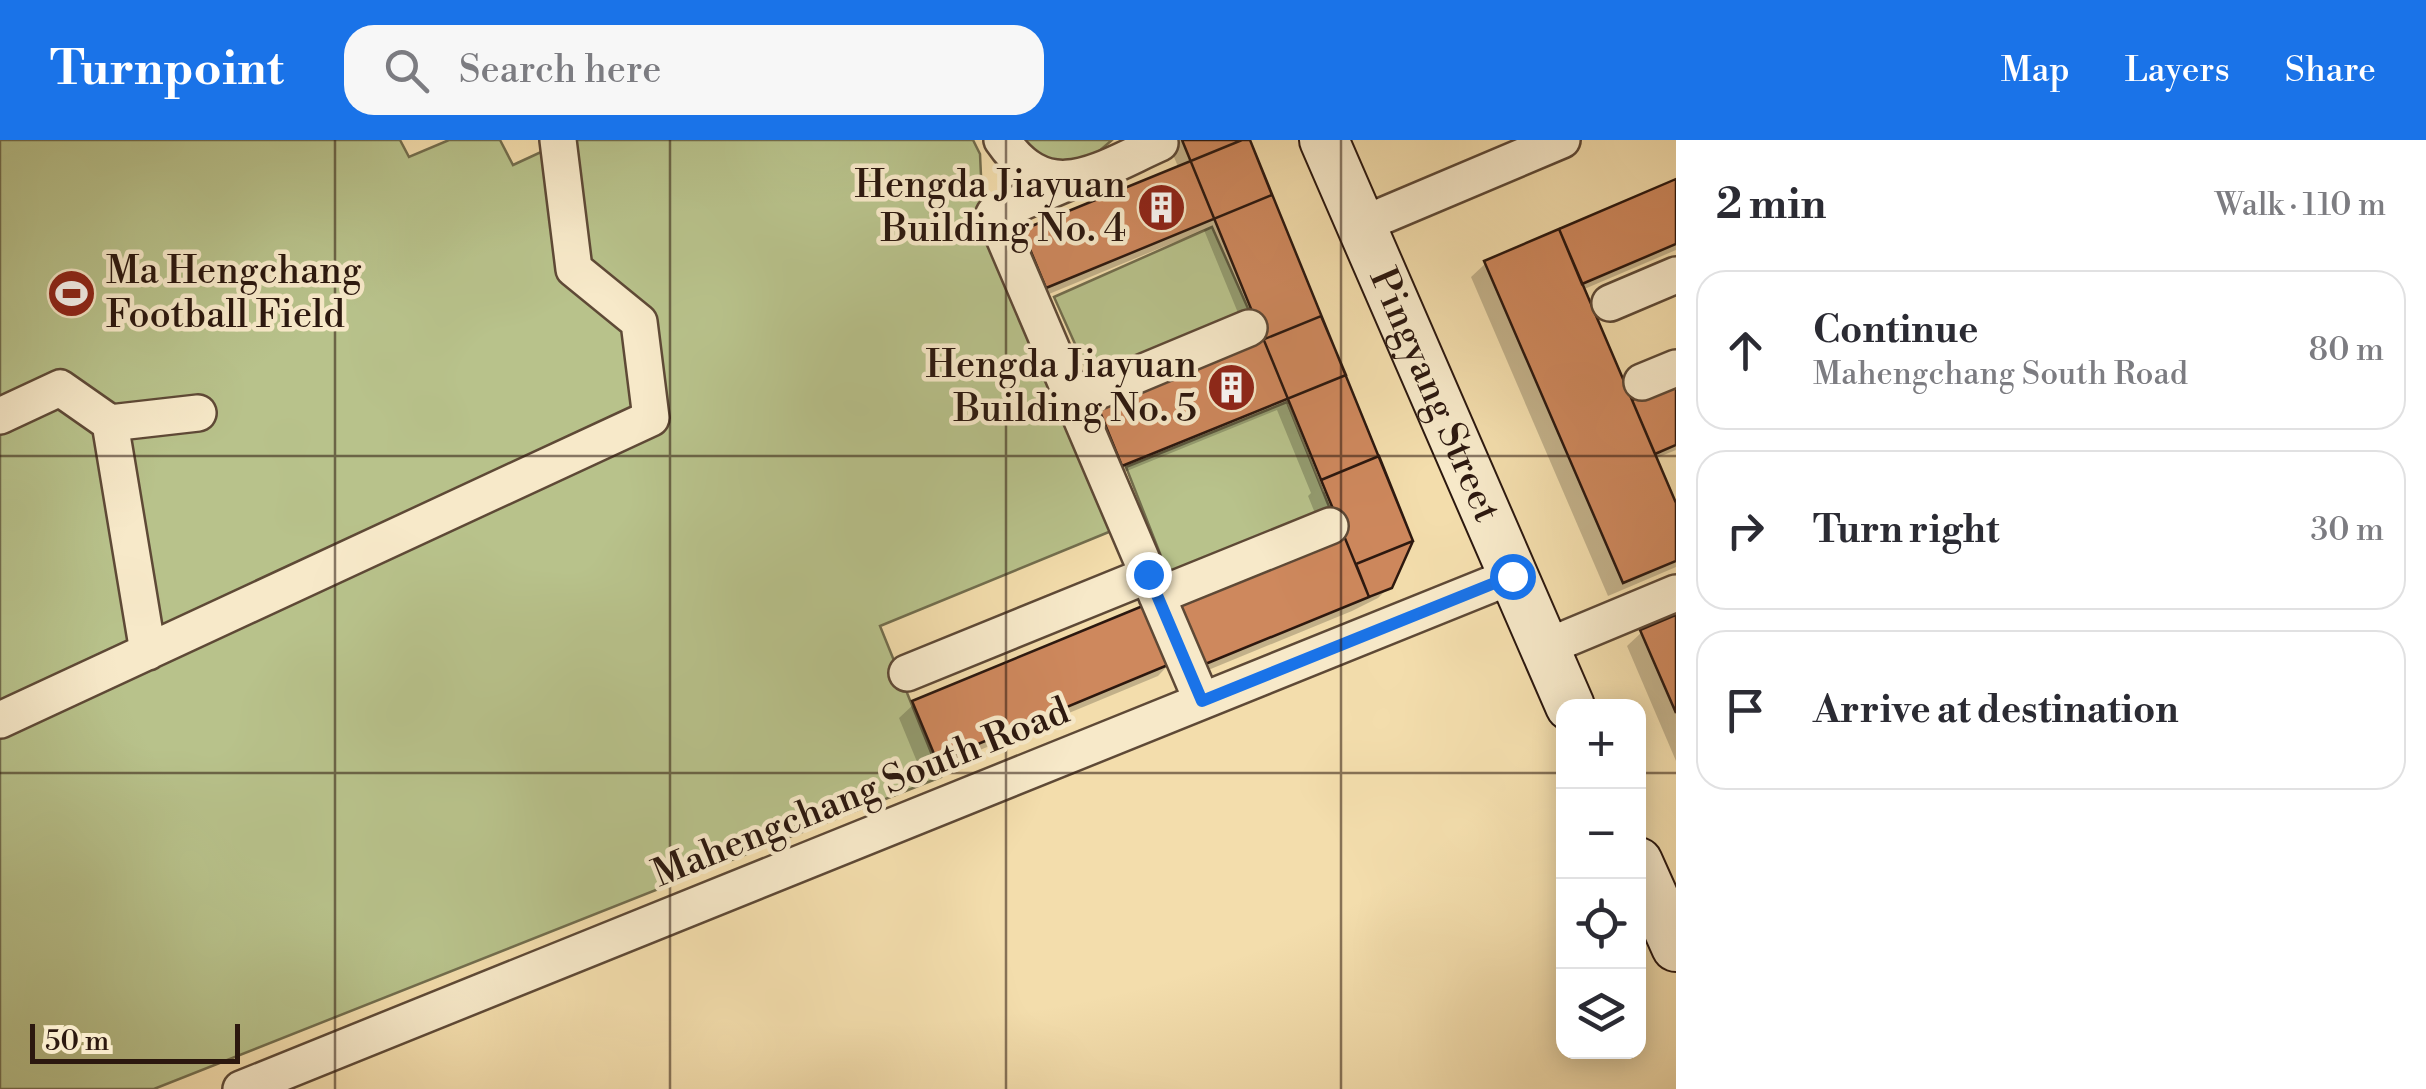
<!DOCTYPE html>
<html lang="en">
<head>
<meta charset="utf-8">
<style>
  body { margin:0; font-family:"Libre Bodoni",serif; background:#f7f7f7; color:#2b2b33 }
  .controls { position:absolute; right:30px; bottom:30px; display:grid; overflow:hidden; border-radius:20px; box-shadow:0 5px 25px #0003 }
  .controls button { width:90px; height:90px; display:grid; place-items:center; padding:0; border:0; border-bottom:2px solid #e1e1e2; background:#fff; color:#2b2b33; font:50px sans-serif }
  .scale { position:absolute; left:30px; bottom:25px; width:210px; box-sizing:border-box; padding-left:10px; border:5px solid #2c180f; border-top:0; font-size:28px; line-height:35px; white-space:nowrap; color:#2c180f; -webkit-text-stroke:8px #f7e9c9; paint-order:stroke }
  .stop { position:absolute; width:30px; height:30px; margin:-22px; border:8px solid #1a73e8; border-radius:50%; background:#fff }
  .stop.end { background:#1a73e8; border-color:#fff; box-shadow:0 2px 10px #0008 }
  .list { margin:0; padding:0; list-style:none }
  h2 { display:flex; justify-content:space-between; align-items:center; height:130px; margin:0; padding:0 40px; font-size:42px }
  h2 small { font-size:32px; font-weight:400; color:#7c7c81 }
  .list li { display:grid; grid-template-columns:65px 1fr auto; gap:30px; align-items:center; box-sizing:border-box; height:160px; margin:0 20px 20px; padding:0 20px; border:2px solid #e1e1e2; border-radius:30px }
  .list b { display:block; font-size:38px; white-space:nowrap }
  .list p { margin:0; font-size:32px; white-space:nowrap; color:#7c7c81 }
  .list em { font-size:32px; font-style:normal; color:#7c7c81 }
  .icon { flex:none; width:55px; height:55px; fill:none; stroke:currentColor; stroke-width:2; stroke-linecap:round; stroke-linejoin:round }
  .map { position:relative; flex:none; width:1676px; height:949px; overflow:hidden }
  header { display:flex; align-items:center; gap:60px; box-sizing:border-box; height:140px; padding:0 50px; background:#1a73e8; color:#fff }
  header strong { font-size:48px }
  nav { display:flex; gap:55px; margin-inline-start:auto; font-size:35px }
  .search { width:700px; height:90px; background:#f7f7f7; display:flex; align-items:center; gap:25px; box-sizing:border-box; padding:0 35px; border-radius:30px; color:#7c7c81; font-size:38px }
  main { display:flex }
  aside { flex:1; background:#fff }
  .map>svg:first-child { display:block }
  .green { fill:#b8c28b; stroke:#726d4d; stroke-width:2.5 }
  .shadow { fill:#0003; fill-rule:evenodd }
  .building { fill:#ce885d; stroke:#2c180f; stroke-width:2.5 }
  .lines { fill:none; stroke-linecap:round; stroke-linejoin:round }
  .minor-casing { stroke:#5e4936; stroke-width:40 }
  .secondary-casing { stroke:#2c180f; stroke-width:52 }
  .minor { stroke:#f7e9c9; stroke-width:35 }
  .secondary { stroke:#f7e9c9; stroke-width:48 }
  .route { stroke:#1a73e8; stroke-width:12 }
  .grid { fill:none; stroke:#2c180f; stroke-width:2.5; stroke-opacity:0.55 }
  .labels { text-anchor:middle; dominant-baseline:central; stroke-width:9; stroke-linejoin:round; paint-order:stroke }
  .poi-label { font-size:38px; fill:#2c180f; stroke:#f7e9c9; text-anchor:end }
  .street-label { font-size:38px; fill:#2c180f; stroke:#f7e9c9 }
</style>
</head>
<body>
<header>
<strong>Turnpoint</strong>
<div class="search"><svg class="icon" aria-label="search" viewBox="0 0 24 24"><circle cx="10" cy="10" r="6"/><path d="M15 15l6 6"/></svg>Search here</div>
<nav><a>Map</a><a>Layers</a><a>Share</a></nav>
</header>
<main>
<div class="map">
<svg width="1676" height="949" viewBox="0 0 1676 949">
  <rect width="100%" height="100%" fill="#f3ddac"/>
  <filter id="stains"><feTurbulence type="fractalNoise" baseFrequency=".002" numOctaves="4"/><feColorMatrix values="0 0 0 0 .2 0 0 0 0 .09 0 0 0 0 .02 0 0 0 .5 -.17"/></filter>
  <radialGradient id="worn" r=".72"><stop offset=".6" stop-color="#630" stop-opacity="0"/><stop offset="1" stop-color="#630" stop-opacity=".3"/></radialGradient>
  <path class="green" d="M0,0H400L409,17L449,0H500L513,25L567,0H973L980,14L983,80L1121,387L880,486L941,637L154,949H0Z
    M1020,0H1112L1090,19L1052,23Z
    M1212,87L1250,173L1092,242L1054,157Z
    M1287,262L1332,374L1170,439L1126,327Z"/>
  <path class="shadow" d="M1161,0H1247L1390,446L1378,458L1352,471L1184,540L1175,518L1158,536L922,634L899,578L914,564L1328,405L1308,356L1311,353L1277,270L1107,339L1085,284L1099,269L1252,207L1204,90L1032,161L1009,107L1023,92L1179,29L1168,3ZM1287,264H1293L1328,350L1323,352Z
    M1676,42V110L1582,150L1631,263L1676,244V310L1654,319L1676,369V427L1608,456L1471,137L1486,123Z
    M1676,477V621L1627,506L1642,492Z"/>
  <path class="building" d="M1182,0H1250L1413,401L1392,448L1369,457Z
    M1242,0H1250L1272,55L1046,148L1022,90Z
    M1676,39V104L1582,144L1559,89Z
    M1559,89L1676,363V421L1623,443L1484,121Z
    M1321,176L1346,235L1122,326L1098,267Z
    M1676,242V305L1655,314L1632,260Z
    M1379,316L1413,401L1356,424L1369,457L1198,527L1174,465L1344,395L1321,340Z
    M1150,463L1175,522L937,621L912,561Z
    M1676,475V573L1640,490Z"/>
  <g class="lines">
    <defs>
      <path id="minor" d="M1002,0C1049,69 1101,29 1160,3L1158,0
        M1076,39L994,74L1202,561
        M1361,85L1562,0
        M1610,163L1676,135
        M1642,242L1676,228
        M1074,261L1249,188
        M0,276L60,248L110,283L148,512
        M110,283L198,273
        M1157,456L1330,386
        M1544,508L1676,453
        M907,533L1148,435
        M0,580L651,278L639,182L574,129L558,0
        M241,949L1512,436"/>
      <g id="secondary">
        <path id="s1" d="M1324,0L1570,566"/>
        <path d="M1638,722L1676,807"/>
      </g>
    </defs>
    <use href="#minor" class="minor-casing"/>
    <use href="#secondary" class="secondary-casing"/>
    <use href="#minor" class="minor"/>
    <use href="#secondary" class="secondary"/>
  </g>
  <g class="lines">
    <path class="route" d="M1148,434L1202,561L1512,436"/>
  </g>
  <path class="grid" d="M335,0V949M670,0V949M1006,0V949M1341,0V949M0,316H1676M0,633H1564M1638,633H1676"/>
  <defs>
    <symbol id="building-disc" viewBox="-11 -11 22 22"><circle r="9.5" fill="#8f2418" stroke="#f7e9c9"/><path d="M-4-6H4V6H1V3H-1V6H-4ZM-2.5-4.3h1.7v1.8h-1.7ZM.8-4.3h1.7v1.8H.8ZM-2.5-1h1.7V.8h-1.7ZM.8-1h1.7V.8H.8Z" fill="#fff"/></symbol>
    <symbol id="stadium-disc" viewBox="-11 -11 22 22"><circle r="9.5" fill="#8f2418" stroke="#f7e9c9"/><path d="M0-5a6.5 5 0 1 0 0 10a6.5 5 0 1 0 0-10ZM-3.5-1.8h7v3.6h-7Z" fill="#fff"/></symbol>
  </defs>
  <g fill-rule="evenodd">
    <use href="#building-disc" x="1134" y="40" width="55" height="55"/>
    <use href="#stadium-disc" x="44" y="126" width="55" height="55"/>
    <use href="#building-disc" x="1204" y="220" width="55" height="55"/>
  </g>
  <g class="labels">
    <g class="poi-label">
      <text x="1126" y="45">Hengda Jiayuan<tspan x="1126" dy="44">Building No. 4</tspan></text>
      <text x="106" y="131" text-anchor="start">Ma Hengchang<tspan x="106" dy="44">Football Field</tspan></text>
      <text x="1197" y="225">Hengda Jiayuan<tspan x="1197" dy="44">Building No. 5</tspan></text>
    </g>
    <g class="street-label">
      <text stroke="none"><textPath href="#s1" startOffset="278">Pingyang Street</textPath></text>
      <text transform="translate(861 653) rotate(-22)">Mahengchang South Road</text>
    </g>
  </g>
  <rect width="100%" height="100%" filter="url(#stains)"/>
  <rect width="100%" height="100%" fill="url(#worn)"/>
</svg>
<div class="controls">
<button>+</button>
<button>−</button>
<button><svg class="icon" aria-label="locate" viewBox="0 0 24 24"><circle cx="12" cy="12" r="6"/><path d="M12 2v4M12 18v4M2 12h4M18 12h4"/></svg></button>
<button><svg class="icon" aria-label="layers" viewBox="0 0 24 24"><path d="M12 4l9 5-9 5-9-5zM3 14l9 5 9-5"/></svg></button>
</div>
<div class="scale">50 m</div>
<div class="stop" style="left:1512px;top:436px"></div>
<div class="stop end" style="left:1148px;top:434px"></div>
</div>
<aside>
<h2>2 min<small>Walk · 110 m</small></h2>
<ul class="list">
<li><svg class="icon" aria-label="ahead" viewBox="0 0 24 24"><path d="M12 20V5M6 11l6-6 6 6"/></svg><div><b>Continue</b><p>Mahengchang South Road</p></div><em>80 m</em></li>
<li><svg class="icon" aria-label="right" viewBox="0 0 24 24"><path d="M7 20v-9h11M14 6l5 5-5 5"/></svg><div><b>Turn right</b></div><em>30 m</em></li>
<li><svg class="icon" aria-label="arrive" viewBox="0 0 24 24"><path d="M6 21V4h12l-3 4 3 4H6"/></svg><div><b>Arrive at destination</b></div></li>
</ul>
</aside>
</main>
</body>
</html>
